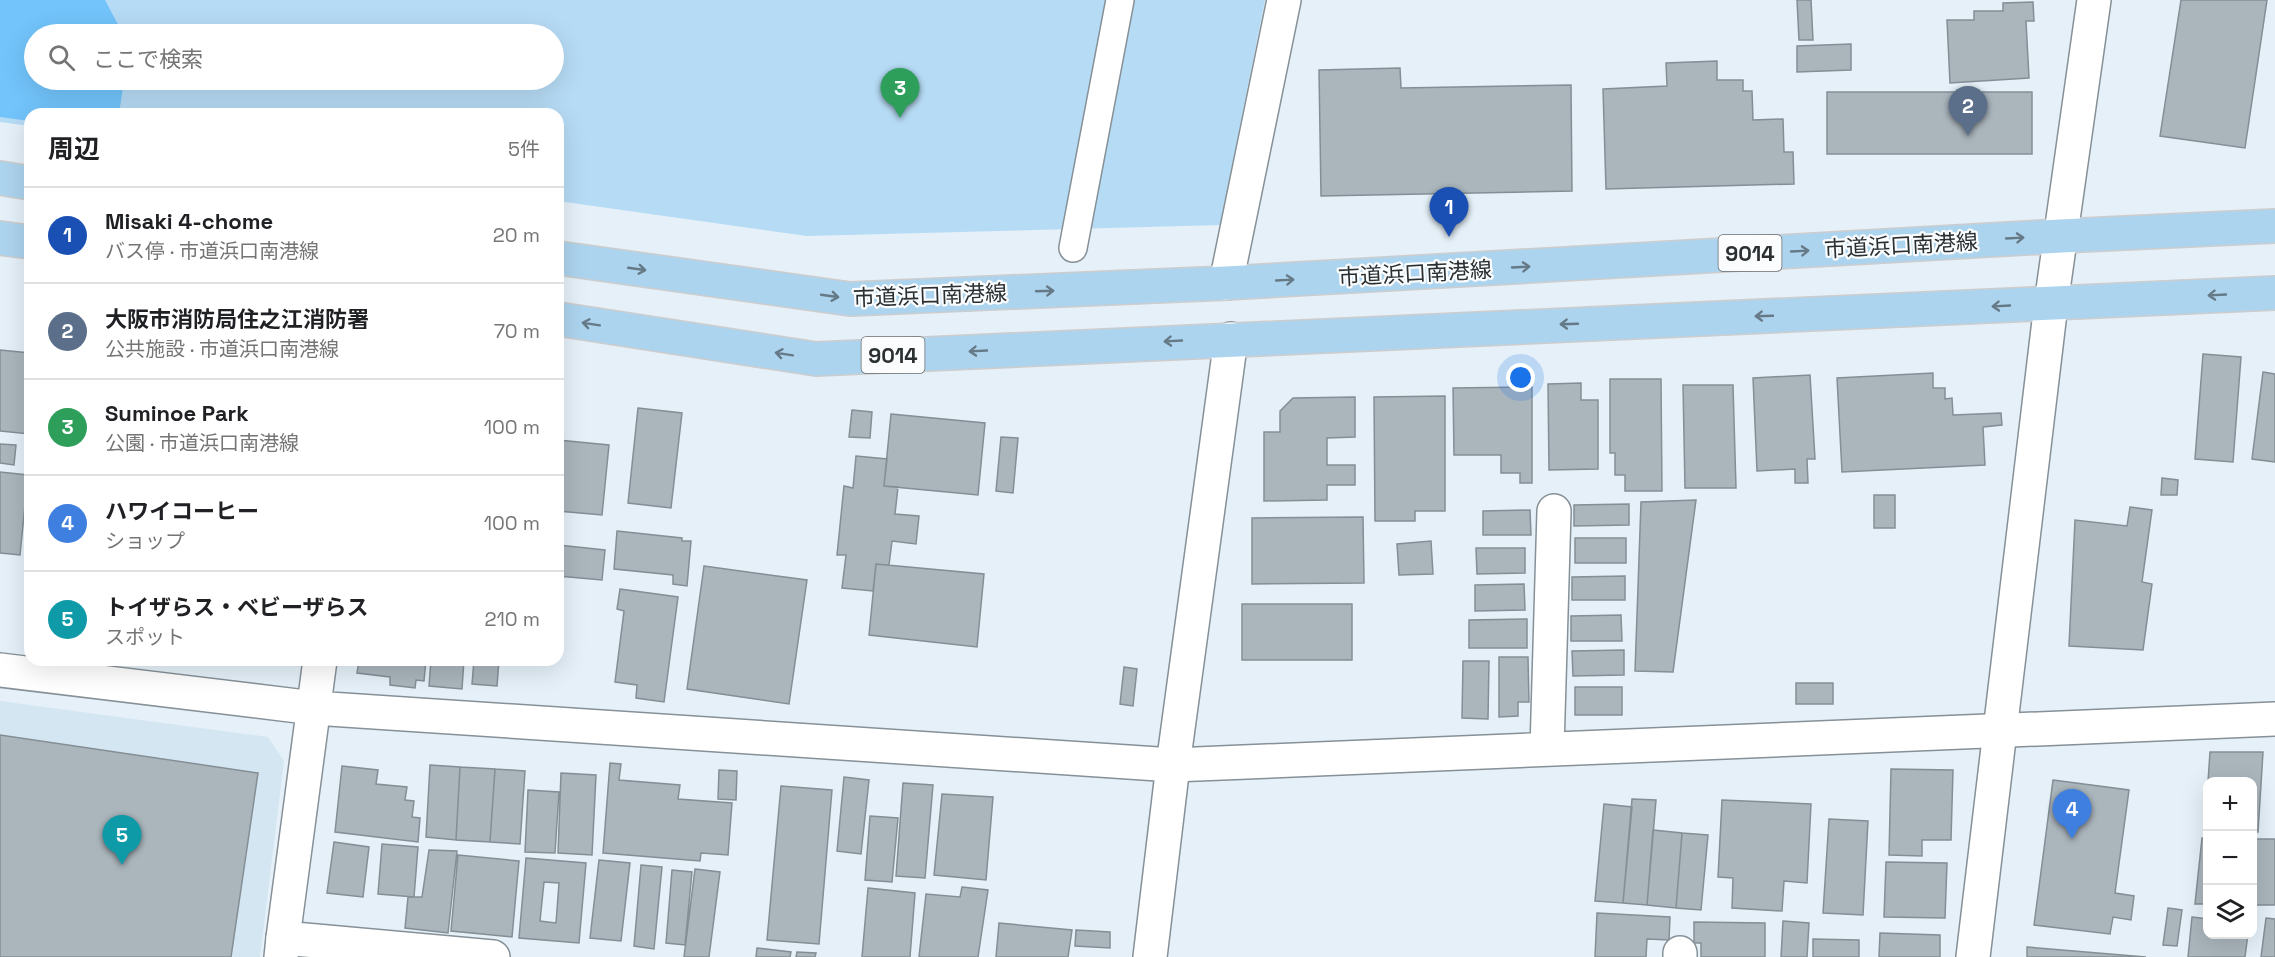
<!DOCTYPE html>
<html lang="ja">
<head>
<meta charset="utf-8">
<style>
  body { margin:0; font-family:"Space Grotesk","Noto Sans JP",sans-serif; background:#f2f2f2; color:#202124 }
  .controls { position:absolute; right:18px; bottom:18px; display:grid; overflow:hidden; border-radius:12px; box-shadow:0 6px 24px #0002 }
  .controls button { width:54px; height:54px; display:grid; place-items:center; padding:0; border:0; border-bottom:2px solid #e0e0e0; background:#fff; color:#202124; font:30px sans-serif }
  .you { position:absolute; left:1521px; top:378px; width:21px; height:21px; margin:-15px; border:4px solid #fff; border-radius:50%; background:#1a73e8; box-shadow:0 0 0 9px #1a73e833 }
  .badge { display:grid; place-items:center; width:39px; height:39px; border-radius:50%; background:#2563eb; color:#fff; font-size:20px; font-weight:700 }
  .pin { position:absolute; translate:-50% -50px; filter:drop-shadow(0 2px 3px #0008) }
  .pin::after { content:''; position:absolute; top:32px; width:21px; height:18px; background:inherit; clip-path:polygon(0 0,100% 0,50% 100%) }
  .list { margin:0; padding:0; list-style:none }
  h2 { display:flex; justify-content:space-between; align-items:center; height:78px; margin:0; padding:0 24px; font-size:26px }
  h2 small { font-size:20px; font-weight:400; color:#757577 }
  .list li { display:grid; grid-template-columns:39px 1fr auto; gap:18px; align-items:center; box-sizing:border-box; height:96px; padding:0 24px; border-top:2px solid #e0e0e0 }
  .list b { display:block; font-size:22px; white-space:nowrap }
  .list p { margin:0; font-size:20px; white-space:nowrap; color:#757577 }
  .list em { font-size:20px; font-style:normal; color:#757577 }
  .icon { flex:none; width:33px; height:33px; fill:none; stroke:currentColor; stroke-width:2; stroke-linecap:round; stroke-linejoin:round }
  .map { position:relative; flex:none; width:2275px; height:957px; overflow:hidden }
  .search { position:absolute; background:#fff; box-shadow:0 6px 24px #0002; left:24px; top:24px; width:540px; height:66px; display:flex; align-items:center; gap:15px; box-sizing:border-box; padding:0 21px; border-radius:33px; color:#757577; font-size:22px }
  .panel { position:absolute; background:#fff; box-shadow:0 6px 24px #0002; left:24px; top:108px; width:540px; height:558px; border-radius:18px }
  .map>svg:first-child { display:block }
  .built { fill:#d5e6f3 }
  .green { fill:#b6dbf5; fill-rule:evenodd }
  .forest { fill:#72c4fb }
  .building { fill:#aab5bc; stroke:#848e95; stroke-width:1.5; fill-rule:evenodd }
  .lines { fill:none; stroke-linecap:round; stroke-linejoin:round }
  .pedestrian-casing { stroke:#869097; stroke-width:30 }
  .minor-casing { stroke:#869097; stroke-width:36 }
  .tertiary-casing { stroke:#869097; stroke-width:36 }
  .primary-casing { stroke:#cccdce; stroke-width:36 }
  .pedestrian { stroke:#fff; stroke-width:27 }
  .minor { stroke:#fff; stroke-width:33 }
  .tertiary { stroke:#fff; stroke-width:33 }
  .primary { stroke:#add4ee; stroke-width:33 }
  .oneway { stroke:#657987 }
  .labels { text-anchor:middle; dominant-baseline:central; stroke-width:4.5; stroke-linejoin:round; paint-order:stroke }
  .shield { fill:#fafcfd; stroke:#686c6f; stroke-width:1.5 }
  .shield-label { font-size:21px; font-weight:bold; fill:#2a2f32 }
  .street-label { font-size:22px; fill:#2a2f32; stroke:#fafcfd }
</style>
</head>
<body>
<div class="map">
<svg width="2275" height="957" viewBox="0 0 2275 957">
  <rect width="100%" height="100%" fill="#e5f0f8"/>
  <path class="built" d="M0,701L268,737L284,761L260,957H0Z"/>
  <path class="green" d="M0,0H1265L1220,225L807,236L558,201V114H30V126L0,122ZM34,34H554V80H34Z"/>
  <path class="forest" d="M0,0H105L123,34H34V80H124L119,114H30V121L0,117Z"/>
  <path class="building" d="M1797,0H1811L1813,40H1799Z
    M2181,0H2267L2245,148L2160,136Z
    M2033,2L2034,21H2026L2029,78L1950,83L1947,20H1974V11H2003V3Z
    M1851,44V70L1797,72V46Z
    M1717,61V80H1743V91H1752L1753,120L1783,119L1784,152H1793L1794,184L1606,189L1603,89L1667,86L1666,63Z
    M1400,68L1401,88L1571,85L1572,191L1321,196L1319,70Z
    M1827,92H2032V154H1827Z
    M0,350L30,353V434L0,431Z
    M2203,354L2241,357L2233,462L2195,459Z
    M2263,372L2275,374V462L2252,459Z
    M1933,373V388H1945V399L1952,398L1953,415L2001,413L2002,425L1983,427L1985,465L1842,472L1837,378Z
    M1810,375L1815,459H1807L1808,483H1795V469L1757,471L1753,378Z
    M1610,379H1661L1662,491H1625V475H1615V453H1610Z
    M1581,383V400H1598V469L1549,470L1548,384Z
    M1683,385H1733L1736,488H1685Z
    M1532,387V483H1520V473H1501V455H1454L1453,388Z
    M1445,396V511H1415V521H1375L1374,397Z
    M1355,397V437L1327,438V465H1355V485H1327V500L1264,501V432H1280V411L1293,398Z
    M638,408L682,413L671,508L628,503Z
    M852,410L872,412L870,438L849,437Z
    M891,414L985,423L978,495L884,486Z
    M1001,437L1018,438L1013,493L996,491Z
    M558,440L609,445L602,515L558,511Z
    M0,444L16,445L14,465L0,463Z
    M856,456L887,459L884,486L898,487L895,514L919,516L916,544L892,541L889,565L876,564L873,591L842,588L846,555H837L844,486L853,488Z
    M0,472L28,475L20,555L0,553Z
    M2162,478L2178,480L2177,495H2161Z
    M1874,495H1895V528H1874Z
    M1696,500L1673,672L1635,671L1641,502Z
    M1629,504V525L1574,526V505Z
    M2130,507L2152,510L2142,582L2152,584L2143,650L2069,646L2075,520L2127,526Z
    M1530,510L1531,535H1483V511Z
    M1363,517L1364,583L1252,584V518Z
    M617,531L682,538V541H691L687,586L673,584V575L614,569Z
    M1575,538H1626V563H1575Z
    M1431,541L1433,574L1399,575L1397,544Z
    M558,545L605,550L602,580L558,576Z
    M1476,548H1525V573L1477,574Z
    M876,564L984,574L977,647L869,635Z
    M704,566L807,580L789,704L687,689Z
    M1625,576V600H1572V577Z
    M1524,584L1525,610L1475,611V585Z
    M620,589L678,597L664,702L636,698L637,685L615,682L624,611L617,609Z
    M1242,604H1352V660H1242Z
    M1621,615L1622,641H1571V616Z
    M1527,619V648H1469V620Z
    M1624,650V675L1573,676L1572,651Z
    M1499,657H1528L1529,702H1518V716L1499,717Z
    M426,660L424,681L416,680L415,688L390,685V677L357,673L359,661H355Z
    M431,660H464L462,689L429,686Z
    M474,660H499L497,686L472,684Z
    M1463,661H1489L1488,719L1462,718Z
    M1124,667L1137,669L1133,706L1120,704Z
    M1796,683H1833V704H1796Z
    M1575,687H1622V715H1575Z
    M0,735L258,773L231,957H0Z
    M2210,752H2263L2258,832H2252V782H2208Z
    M610,763L621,764L619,780L680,785L678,799L732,803L728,855L701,853L700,861L603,853Z
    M430,765L460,767L456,840L426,837Z
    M342,766L378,770L376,784L407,787L405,800L414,801L412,817L420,818L418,842L335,832Z
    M460,767L495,769L490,842L456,840Z
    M495,769L525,771L520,844L490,842Z
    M1891,769L1953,770L1951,840H1922V856L1889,855Z
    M719,770L737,771L736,800L718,799Z
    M561,773L596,775L592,855L558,853Z
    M844,777L869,780L861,854L837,851Z
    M2053,780L2129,790L2115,893L2134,896L2131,920L2113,917L2110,934L2034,925Z
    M903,783L933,785L925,878L896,876Z
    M781,786L832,790L819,944L767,940Z
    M528,790L559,792L555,853L525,852Z
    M942,794L993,797L986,880L934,875Z
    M1632,799L1656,800L1647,905L1623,903Z
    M1722,800L1811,804L1807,883L1784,881L1782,911L1732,908L1733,878L1718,877Z
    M1604,804L1632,807L1623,903L1595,901Z
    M870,816L898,818L892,882L865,880Z
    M1829,819L1868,821L1863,915L1823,913Z
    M1653,830L1682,833L1676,908L1647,905Z
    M1682,833L1708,835L1701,910L1676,908Z
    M2202,838H2208V904H2195Z
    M2252,839H2275V905H2252Z
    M334,842L369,847L363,897L327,893Z
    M382,844L418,847L414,897L378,894Z
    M429,850L457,851L448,933L405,928L408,897H422Z
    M458,855L519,861L512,937L451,931Z
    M526,858L586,863L579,943L519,938ZM544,882L559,883L556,923L540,921Z
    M599,860L630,863L621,941L590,938Z
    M1886,862L1947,863L1945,918L1884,917Z
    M641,865L662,867L654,949L634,946Z
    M695,869L720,872L709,957H684Z
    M672,870L692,872L685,945L666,943Z
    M962,887L988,890L978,957H919L926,894L960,897Z
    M868,888L915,893L910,957H862Z
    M2168,908L2182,910L2177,946L2163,945Z
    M1597,913L1670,917L1669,940L1647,939L1646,957H1595Z
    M2192,917L2208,919V934H2248L2245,957H2188Z
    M2266,918L2275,919V957H2261Z
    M1783,921L1809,923L1807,957H1781Z
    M1694,922L1765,923V957H1701V943H1694Z
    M999,923L1072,930L1068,957H996Z
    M1076,930L1110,932V948L1075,946Z
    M1880,933L1940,935V957H1879Z
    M1813,939L1859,940V957H1813Z
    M2027,947L2146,957H2027Z
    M757,948L791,952L790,957H756Z
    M797,952L816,953L815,957H796Z"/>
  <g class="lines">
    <defs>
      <path id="pedestrian" d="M1073,248L1120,0"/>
      <path id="minor" d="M1226,283L1284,0
        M2051,304L2094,0
        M320,660L283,938L493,957
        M0,670L314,708L1173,765L2275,719
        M1547,749L1554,511
        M1680,957V953"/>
      <path id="tertiary" d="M281,957L283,938
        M1150,957L1173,765L1231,339
        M1973,957L2051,304"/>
      <path id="primary" d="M0,178L30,183
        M0,238L30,242
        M558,258L850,299L1226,283L2061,236L2275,226
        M558,319L816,359L2275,293"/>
    </defs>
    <use href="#pedestrian" class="pedestrian-casing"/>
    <use href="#minor" class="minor-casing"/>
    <use href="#tertiary" class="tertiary-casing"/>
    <use href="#primary" class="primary-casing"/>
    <use href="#pedestrian" class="pedestrian"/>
    <use href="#minor" class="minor"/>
    <use href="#tertiary" class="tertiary"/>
    <use href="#primary" class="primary"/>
  </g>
  <defs><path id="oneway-shaft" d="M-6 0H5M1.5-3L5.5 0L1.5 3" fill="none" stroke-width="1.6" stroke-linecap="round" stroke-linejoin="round" transform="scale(1.5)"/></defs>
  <g class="oneway">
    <use href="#oneway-shaft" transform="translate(2015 238) rotate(-3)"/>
    <use href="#oneway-shaft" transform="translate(1800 251) rotate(-3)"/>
    <use href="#oneway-shaft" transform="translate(1521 267) rotate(-3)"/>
    <use href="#oneway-shaft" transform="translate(637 269) rotate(8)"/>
    <use href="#oneway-shaft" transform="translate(1285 280) rotate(-3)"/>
    <use href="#oneway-shaft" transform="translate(1045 291) rotate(-2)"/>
    <use href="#oneway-shaft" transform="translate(2217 295) rotate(177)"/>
    <use href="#oneway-shaft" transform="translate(830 296) rotate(8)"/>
    <use href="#oneway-shaft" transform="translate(2001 306) rotate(177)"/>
    <use href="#oneway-shaft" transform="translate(1764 316) rotate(178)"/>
    <use href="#oneway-shaft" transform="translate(591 324) rotate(-171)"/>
    <use href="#oneway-shaft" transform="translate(1569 324) rotate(178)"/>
    <use href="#oneway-shaft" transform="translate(1173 341) rotate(177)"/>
    <use href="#oneway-shaft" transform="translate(978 351) rotate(177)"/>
    <use href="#oneway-shaft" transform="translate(784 354) rotate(-171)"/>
  </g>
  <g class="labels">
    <g class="shield">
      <rect x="1718.5" y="235" width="63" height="36" rx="4.5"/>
      <rect x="861.5" y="337" width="63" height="36" rx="4.5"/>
    </g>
    <g class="shield-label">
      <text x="1750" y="253">9014</text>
      <text x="893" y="355">9014</text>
    </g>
    <g class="street-label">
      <text transform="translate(1901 245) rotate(-3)">市道浜口南港線</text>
      <text transform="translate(1415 273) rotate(-3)">市道浜口南港線</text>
      <text transform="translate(930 295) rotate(-2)">市道浜口南港線</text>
    </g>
  </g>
</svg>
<div class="controls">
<button>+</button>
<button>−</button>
<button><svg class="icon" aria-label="layers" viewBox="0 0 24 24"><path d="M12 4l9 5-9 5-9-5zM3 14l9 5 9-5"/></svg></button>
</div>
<div class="you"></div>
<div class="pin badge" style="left:1449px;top:237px;background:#1a4fb4">1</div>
<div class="pin badge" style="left:1968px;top:136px;background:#5c6f8a">2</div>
<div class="pin badge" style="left:900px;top:118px;background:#2e9e5b">3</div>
<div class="pin badge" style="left:2072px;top:839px;background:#3f7fe0">4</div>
<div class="pin badge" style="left:122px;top:865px;background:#0f9aa8">5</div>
<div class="search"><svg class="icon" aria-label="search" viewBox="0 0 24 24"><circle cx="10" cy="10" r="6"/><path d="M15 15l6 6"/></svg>ここで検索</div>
<section class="panel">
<h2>周辺<small>5件</small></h2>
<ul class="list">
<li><span class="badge" style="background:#1a4fb4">1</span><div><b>Misaki 4-chome</b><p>バス停 · 市道浜口南港線</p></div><em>20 m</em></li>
<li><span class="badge" style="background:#5c6f8a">2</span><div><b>大阪市消防局住之江消防署</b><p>公共施設 · 市道浜口南港線</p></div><em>70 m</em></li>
<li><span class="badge" style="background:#2e9e5b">3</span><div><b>Suminoe Park</b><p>公園 · 市道浜口南港線</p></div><em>100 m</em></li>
<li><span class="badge" style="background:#3f7fe0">4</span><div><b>ハワイコーヒー</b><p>ショップ</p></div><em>100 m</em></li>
<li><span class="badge" style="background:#0f9aa8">5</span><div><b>トイザらス・ベビーザらス</b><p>スポット</p></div><em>210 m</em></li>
</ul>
</section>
</div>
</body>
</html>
